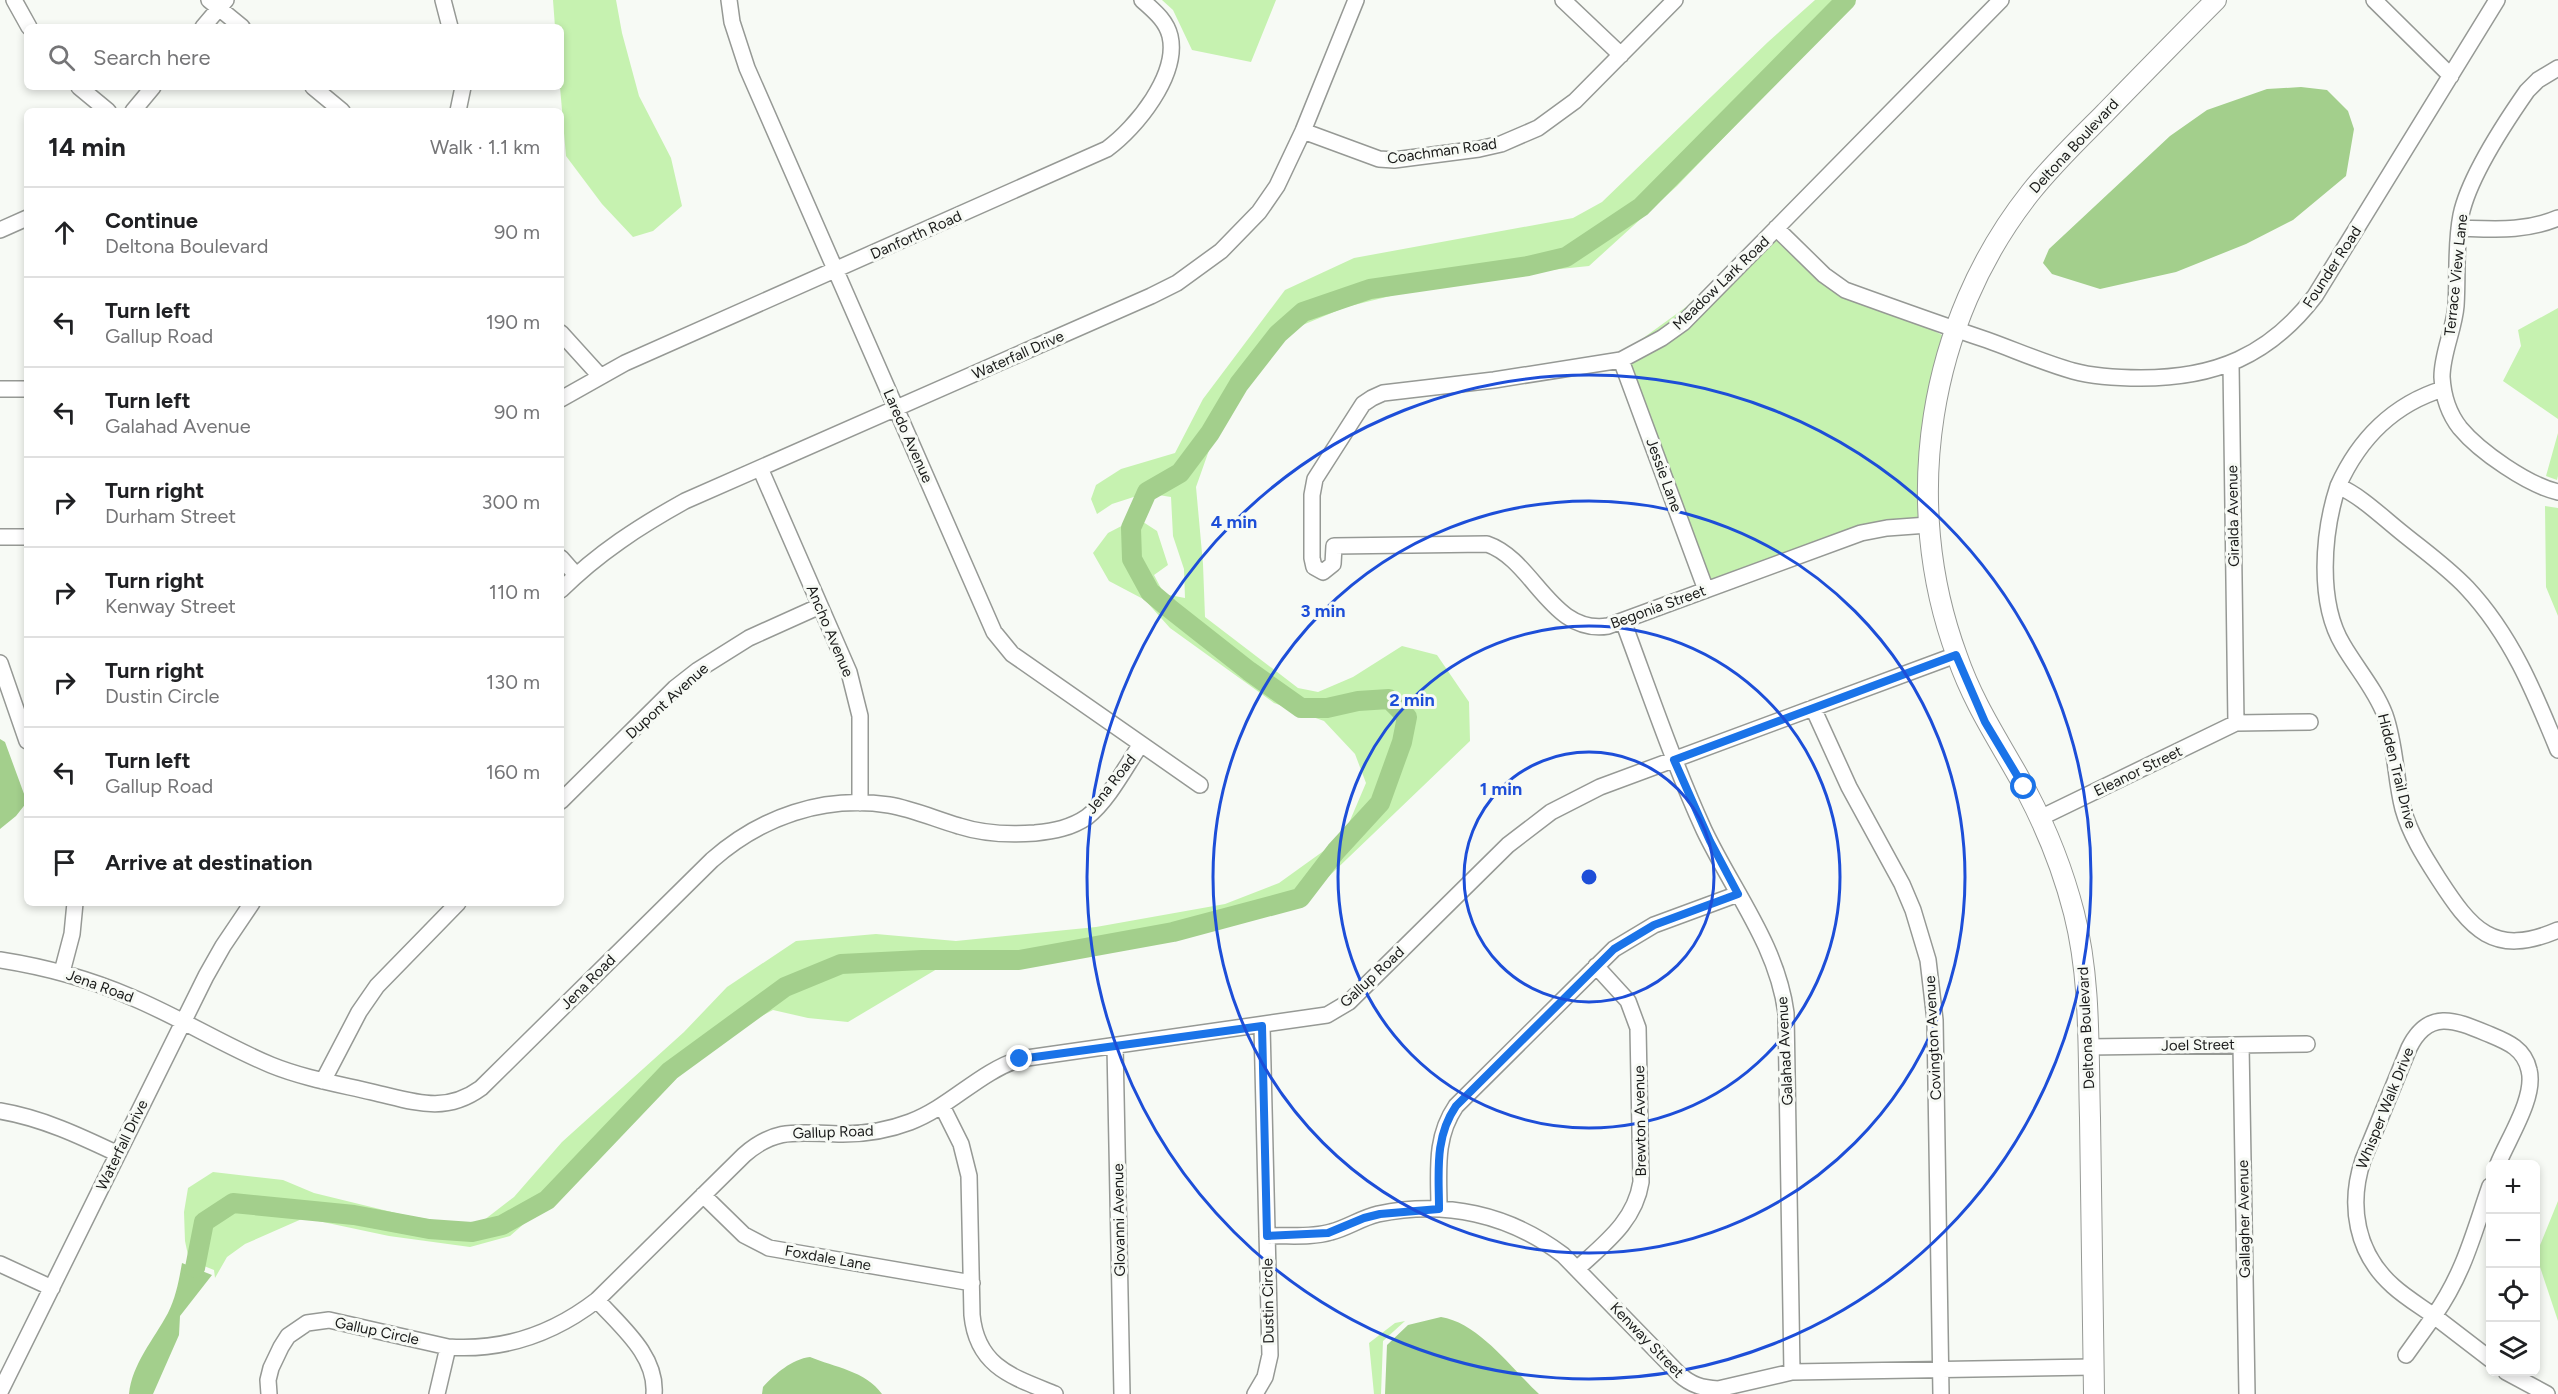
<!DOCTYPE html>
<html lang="en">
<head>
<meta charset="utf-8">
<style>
  body { margin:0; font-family:Figtree,sans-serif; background:#f6f6f6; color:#202124 }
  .controls { position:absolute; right:18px; bottom:18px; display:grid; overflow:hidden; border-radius:9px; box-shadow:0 3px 9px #0003 }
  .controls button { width:54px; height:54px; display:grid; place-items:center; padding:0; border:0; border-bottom:2px solid #e0e0e0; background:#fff; color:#202124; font:30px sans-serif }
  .stop { position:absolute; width:18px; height:18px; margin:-14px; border:4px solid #1a73e8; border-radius:50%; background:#fff }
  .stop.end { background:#1a73e8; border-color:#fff; box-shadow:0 2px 6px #0008 }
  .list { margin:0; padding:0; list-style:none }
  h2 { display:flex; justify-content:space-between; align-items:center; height:78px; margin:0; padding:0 24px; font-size:26px }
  h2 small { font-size:20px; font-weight:400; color:#757577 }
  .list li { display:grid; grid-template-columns:39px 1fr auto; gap:18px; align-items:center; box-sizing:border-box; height:90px; padding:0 24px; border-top:2px solid #e0e0e0 }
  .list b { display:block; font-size:22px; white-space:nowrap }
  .list p { margin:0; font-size:20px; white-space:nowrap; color:#757577 }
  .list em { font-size:20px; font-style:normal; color:#757577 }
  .icon { flex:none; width:33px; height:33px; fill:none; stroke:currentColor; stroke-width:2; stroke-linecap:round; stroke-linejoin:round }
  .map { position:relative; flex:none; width:2558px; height:1394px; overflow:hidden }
  .search { position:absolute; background:#fff; box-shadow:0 3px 9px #0003; left:24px; top:24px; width:540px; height:66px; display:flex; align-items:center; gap:15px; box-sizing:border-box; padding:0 21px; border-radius:9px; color:#757577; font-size:22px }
  .panel { position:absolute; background:#fff; box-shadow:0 3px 9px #0003; left:24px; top:108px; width:540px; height:798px; border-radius:9px }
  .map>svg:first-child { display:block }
  .green { fill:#c6f2b0 }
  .water { fill:#a3cf8c }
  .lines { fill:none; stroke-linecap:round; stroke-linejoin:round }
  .river { stroke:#a3cf8c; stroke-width:20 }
  .minor-casing { stroke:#969995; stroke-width:18 }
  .major-casing { stroke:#969995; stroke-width:22 }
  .minor { stroke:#fff; stroke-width:15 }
  .major { stroke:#fff; stroke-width:20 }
  .route { stroke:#1a73e8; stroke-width:8 }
  .ring { fill:none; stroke:#1d4ed8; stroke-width:3 }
  .labels { text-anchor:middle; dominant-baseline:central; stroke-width:6; stroke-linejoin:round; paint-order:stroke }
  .street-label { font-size:15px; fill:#191a19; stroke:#f7faf5 }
  .centre { fill:#1d4ed8; stroke:#f7faf5; stroke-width:3 }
  .ring-label { font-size:18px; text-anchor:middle; font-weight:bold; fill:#1d4ed8; stroke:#f7faf5; stroke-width:6; stroke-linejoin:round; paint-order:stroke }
</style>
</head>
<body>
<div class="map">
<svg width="2558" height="1394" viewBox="0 0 2558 1394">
  <rect width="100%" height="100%" fill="#f7faf5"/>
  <path class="green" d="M553,0H616L622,33L639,96L671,158L682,206L653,231L633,237L602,204L566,156L560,87L561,27H555Z
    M1162,0H1276L1251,62L1192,50L1173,10Z
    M1815,0H1856L1677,186L1589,266L1455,280L1346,307L1281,334L1224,408L1196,487L1203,564L1205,617L1298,688L1318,692L1353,677L1402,646L1437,655L1469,702L1470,741L1324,881L1295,906L1250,920L1119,942L942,966L848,1022L808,1018L773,1010L714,1041L573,1181L510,1236L470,1247L389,1236L304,1218L245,1244L227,1257L215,1278L214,1270L189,1260L185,1241L184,1212L188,1188L213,1172L283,1180L314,1193L404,1215L475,1227L514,1197L562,1142L684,1032L727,987L796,941L876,934L956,941L1096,927L1225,904L1279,883L1343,837L1366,783L1355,754L1324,721L1274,703L1170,628L1145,600L1109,581L1093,553L1108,533L1137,518L1157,531L1168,565L1154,575L1164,594L1185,598L1184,569L1173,536L1171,497L1146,493L1112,504L1097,514L1091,499L1096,485L1121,469L1175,453L1203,399L1285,290L1354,258L1573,218L1602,202L1768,42Z
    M1773,226L1840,297L1911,319L1946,337L1923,524L1858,539L1704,597L1617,357L1686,307Z
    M2558,308V419L2503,381L2521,346L2518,330Z
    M2558,433V476L2557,480L2546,476Z
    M2545,506L2558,508V616L2546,587Z
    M2558,1201V1321L2536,1255Z
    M1405,1321L1383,1341L1381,1394H1374L1369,1343L1395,1323Z"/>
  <path class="water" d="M2301,87L2327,90L2348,111L2354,129L2346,176L2293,220L2246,244L2176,272L2100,289L2052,274L2043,263L2049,249L2170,136L2207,110L2267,89Z
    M0,739L5,742L27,802L16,816L0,829Z
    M182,1263L212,1275L180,1316L179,1335L153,1394H129C132,1364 154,1339 168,1313C176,1297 179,1280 182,1263Z
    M1441,1317C1479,1323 1512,1369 1539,1394H1385L1387,1345L1408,1325Z
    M810,1357C834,1367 866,1371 882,1394H762L763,1387C775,1374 792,1359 810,1357Z"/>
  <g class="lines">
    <path class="river" d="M195,1268L204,1222L233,1203L354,1215L429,1229L472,1232L502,1225L547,1200L670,1071L785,987L841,964L922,960H1019L1173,932L1300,898L1336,851L1380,803L1402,742L1407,717L1389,699L1358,701L1327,708H1301L1249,671L1169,608L1150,592L1132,559L1131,528L1147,492L1180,473L1210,433L1239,384L1278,334L1303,312L1370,289L1528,266L1566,257L1641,207L1846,0"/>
    <defs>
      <path id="minor" d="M14,0L29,27
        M209,0L242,27
        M443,0L450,27
        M729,0L732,22L747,68L994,632L1012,654L1200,785
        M1563,0L1621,55
        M2374,0L2451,76
        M203,27L226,0
        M2558,68L2538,80L2527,91C2504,124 2469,177 2461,215C2455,245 2458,276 2456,306C2454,330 2442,353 2442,377C2443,395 2449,414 2460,428C2480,452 2528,485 2558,492
        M79,87L108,111
        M313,87L342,111
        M133,111L153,87
        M458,111L463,87
        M1303,131L1379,159L1394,160L1479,149L1501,144L1538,128L1575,101L1675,0
        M1776,228L1824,275L1845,290C1892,307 1939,324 1987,340C2015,350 2044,363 2073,371C2095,377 2118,378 2141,378C2215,378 2269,356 2315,296L2497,0
        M2459,228C2494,229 2525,232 2558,218
        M0,230L27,218
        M561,333L600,376
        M1621,360L1706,590
        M2231,364L2236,723
        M0,389H27
        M561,399L625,363L1107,149C1136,128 1179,75 1170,36C1166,20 1154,11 1142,0
        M760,468L849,672L860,716V803
        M2338,486C2359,439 2394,404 2443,389
        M1928,525L1887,528L1861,533L1608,626C1551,635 1534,560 1487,544L1334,546L1333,564L1323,572L1314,567L1312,558V495L1315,479L1363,404L1372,398L1383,393L1494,380L1621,360L1662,338L1683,323L2001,0
        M0,537H27
        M561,558L576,575
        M561,590C598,553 640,526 685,501L1151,296L1177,283L1221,251L1259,212L1277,186L1303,131L1356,0
        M1623,621C1649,691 1673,762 1704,830C1733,891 1777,945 1786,1013L1792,1372
        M0,663L27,741
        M1813,708L1849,787L1902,884L1913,910L1928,960L1935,1020L1941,1394
        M2558,750C2534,691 2511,635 2467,588C2447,567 2423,550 2401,532C2381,516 2361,496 2338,486C2323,532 2317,602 2343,645C2357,669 2375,689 2385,715C2396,746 2395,778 2403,809C2410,834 2424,856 2438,878C2471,929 2493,958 2558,930
        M561,801L675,688L698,670L749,638L820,606
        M2040,818L2236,723L2310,722
        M0,960C45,967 89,979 131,997C179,1017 223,1045 271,1065C303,1078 338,1084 372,1092C412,1101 444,1115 481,1088L712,860C761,817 823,795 889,805C913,809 935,819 959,826C984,834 1009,835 1035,833C1054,831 1071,828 1087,817C1108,801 1126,766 1141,744
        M62,972L72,934L75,903
        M2241,1045L2247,1394
        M1115,1046L1122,1394
        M2088,1047L2307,1044
        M323,1081L359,1012L377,986L458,903
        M942,1106L961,1144L969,1176L972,1315C977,1367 1013,1377 1055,1394
        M0,1111C42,1118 80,1136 118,1154
        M2490,1186C2473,1235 2464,1273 2434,1316C2420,1306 2405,1297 2393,1286C2356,1253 2348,1205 2363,1160L2409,1048C2428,1009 2455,1020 2486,1033C2505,1041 2524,1047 2529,1070C2536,1097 2508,1139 2498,1164
        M703,1195L744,1235L769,1248L972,1283
        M1439,1209C1439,1172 1434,1138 1456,1106L1614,949L1654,925L1738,894
        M1267,1236C1288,1235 1311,1238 1331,1232C1347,1228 1361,1218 1378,1214C1445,1200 1509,1214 1563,1255L1679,1374C1691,1385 1702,1388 1718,1389L1792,1372L2093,1367
        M0,1264L52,1288
        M1578,1268C1605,1243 1635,1221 1641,1182L1638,1028L1628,1001L1596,966
        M597,1300C620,1326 657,1355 654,1394
        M448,1347C504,1351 553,1334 597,1300L744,1155C778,1125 802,1134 843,1134C865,1134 889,1130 910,1122C950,1107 979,1072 1020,1059L1327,1015L1349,1002L1508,845L1551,812L1600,787L1956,655
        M2406,1355L2434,1316L2490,1359
        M2506,1372L2547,1394
        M0,1392L206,976L223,946L252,903
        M269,1394L268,1380L271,1368L281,1347L288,1336L307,1323L329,1320L448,1347L437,1394
        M1255,1394L1265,1377L1270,1355L1262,1026"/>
      <path id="major" d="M2094,1394C2092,1302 2091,1210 2090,1118C2088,1050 2091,980 2074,913C2063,870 2047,830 2027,792C2002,745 1975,708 1957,656C1900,502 1928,322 2030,193C2052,165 2078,140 2103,115C2141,76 2178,38 2216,0"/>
    </defs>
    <use href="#minor" class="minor-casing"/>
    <use href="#major" class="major-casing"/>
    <use href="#minor" class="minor"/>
    <use href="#major" class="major"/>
  </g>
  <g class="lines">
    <path class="route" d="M1020,1059L1262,1026L1267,1236L1328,1233L1364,1218L1380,1214L1439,1209C1439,1173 1434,1138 1456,1106L1614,949L1654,925L1738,894L1710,841L1674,760L1956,655L1985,722L2024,787"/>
  </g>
  <g class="ring">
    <circle cx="1589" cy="877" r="125"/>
    <circle cx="1589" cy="877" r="251"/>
    <circle cx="1589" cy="877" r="376"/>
    <circle cx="1589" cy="877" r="502"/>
  </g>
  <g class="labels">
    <g class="street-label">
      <text transform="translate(2074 146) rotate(-47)">Deltona Boulevard</text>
      <text transform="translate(1442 151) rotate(-8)">Coachman Road</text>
      <text transform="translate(916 235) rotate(-24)">Danforth Road</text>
      <text transform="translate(2332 267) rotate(-57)">Founder Road</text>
      <text transform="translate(2456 275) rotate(-84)">Terrace View Lane</text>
      <text transform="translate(1721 283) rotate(-44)">Meadow Lark Road</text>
      <text transform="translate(1018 355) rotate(-24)">Waterfall Drive</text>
      <text transform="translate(908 436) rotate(66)">Laredo Avenue</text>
      <text transform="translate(1664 475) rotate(70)">Jessie Lane</text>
      <text transform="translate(2233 516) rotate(-91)">Giralda Avenue</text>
      <text transform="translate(1658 607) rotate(-20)">Begonia Street</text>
      <text transform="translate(830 631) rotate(67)">Ancho Avenue</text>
      <text transform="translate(667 701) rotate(-42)">Dupont Avenue</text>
      <text transform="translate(2138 771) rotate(-26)">Eleanor Street</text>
      <text transform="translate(2397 771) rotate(76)">Hidden Trail Drive</text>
      <text transform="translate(1111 784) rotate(-52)">Jena Road</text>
      <text transform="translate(1372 977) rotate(-43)">Gallup Road</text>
      <text transform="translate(588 982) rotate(-45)">Jena Road</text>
      <text transform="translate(100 986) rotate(20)">Jena Road</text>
      <text transform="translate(2086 1028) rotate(-93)">Deltona Boulevard</text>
      <text transform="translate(1933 1038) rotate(-93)">Covington Avenue</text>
      <text transform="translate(2198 1045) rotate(-1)">Joel Street</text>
      <text transform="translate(1785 1051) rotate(-93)">Galahad Avenue</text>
      <text transform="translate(2385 1108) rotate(-68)">Whisper Walk Drive</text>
      <text transform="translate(1640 1121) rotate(-91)">Brewton Avenue</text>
      <text transform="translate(833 1132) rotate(-2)">Gallup Road</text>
      <text transform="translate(122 1145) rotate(-64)">Waterfall Drive</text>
      <text transform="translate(2244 1219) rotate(-91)">Gallagher Avenue</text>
      <text transform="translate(1119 1220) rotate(-91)">Glovanni Avenue</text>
      <text transform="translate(828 1258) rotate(10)">Foxdale Lane</text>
      <text transform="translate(1268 1301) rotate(-91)">Dustin Circle</text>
      <text transform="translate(377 1331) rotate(12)">Gallup Circle</text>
      <text transform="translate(1647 1340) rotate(46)">Kenway Street</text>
    </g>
  </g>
  <circle cx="1589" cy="877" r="9" class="centre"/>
  <g class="ring-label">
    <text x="1234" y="528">4 min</text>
    <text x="1323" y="617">3 min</text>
    <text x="1412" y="706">2 min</text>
    <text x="1501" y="795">1 min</text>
  </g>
</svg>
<div class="controls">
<button>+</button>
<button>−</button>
<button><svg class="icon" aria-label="locate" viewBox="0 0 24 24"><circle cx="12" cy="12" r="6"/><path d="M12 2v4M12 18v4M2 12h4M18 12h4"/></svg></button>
<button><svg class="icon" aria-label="layers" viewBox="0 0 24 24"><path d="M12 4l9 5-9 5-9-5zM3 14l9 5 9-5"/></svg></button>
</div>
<div class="stop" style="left:2024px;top:787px"></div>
<div class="stop end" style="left:1020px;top:1059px"></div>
<div class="search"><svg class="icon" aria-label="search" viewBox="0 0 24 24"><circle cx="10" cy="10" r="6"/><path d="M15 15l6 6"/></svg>Search here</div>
<section class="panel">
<h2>14 min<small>Walk · 1.1 km</small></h2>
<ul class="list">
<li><svg class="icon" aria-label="ahead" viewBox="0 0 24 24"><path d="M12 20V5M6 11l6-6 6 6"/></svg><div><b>Continue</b><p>Deltona Boulevard</p></div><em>90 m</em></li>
<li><svg class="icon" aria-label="left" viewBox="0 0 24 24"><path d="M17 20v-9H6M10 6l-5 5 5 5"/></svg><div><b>Turn left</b><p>Gallup Road</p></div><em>190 m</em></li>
<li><svg class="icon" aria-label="left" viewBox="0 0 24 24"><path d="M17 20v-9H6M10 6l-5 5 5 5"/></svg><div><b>Turn left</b><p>Galahad Avenue</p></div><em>90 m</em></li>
<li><svg class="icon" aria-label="right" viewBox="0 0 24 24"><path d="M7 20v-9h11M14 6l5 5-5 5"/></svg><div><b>Turn right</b><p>Durham Street</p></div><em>300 m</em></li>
<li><svg class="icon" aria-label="right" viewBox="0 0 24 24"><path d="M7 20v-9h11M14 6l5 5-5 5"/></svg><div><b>Turn right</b><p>Kenway Street</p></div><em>110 m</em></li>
<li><svg class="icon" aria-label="right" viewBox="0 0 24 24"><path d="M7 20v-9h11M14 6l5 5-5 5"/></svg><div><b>Turn right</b><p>Dustin Circle</p></div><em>130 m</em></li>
<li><svg class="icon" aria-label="left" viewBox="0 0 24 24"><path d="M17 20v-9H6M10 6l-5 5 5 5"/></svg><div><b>Turn left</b><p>Gallup Road</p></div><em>160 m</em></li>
<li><svg class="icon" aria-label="arrive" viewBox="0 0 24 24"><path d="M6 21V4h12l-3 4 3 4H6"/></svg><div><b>Arrive at destination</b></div></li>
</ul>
</section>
</div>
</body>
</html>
